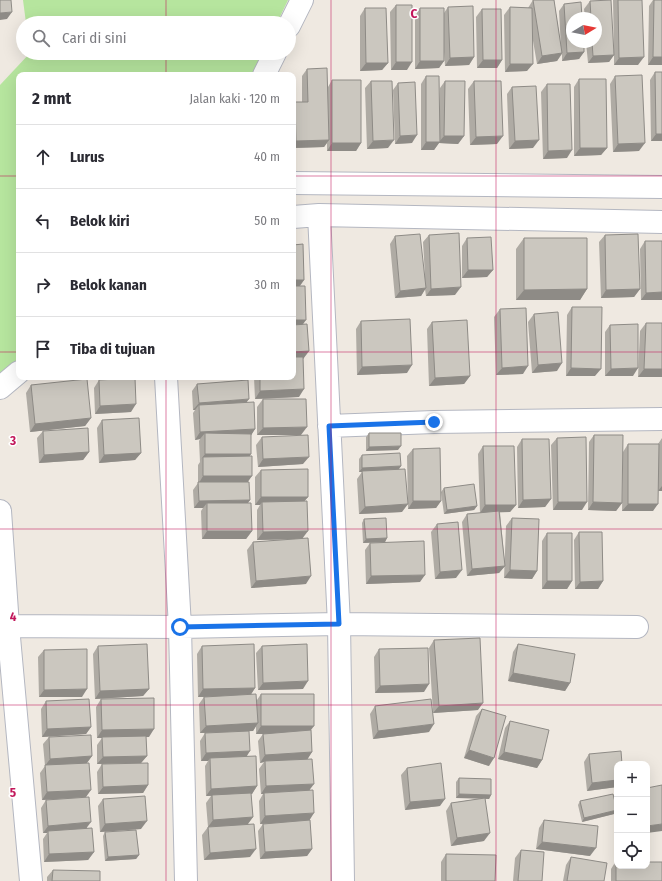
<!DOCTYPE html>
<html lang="id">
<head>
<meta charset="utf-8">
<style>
  body { margin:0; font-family:"Fira Sans Condensed",sans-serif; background:#f7f7f7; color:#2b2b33 }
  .controls { position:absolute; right:12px; bottom:12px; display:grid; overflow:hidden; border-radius:8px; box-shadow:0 4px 16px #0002 }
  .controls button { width:36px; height:36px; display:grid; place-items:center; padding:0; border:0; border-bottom:1px solid #e1e1e2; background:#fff; color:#2b2b33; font:20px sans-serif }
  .compass { position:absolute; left:566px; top:12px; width:36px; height:36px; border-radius:50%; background:#fff; box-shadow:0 4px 16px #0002; rotate:80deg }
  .stop { position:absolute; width:12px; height:12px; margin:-9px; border:3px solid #1a73e8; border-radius:50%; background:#fff }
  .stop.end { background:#1a73e8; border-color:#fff; box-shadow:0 1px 4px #0008 }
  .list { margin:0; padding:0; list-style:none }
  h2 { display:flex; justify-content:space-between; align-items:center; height:52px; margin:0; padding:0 16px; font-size:17px }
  h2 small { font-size:13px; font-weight:400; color:#7c7c81 }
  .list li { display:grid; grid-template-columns:26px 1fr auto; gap:12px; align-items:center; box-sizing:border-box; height:64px; padding:0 16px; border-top:1px solid #e1e1e2 }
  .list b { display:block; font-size:15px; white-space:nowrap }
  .list em { font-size:13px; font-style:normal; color:#7c7c81 }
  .icon { flex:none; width:22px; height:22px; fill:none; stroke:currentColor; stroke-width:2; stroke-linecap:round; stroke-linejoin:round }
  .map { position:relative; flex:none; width:662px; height:881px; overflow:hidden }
  .search { position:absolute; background:#fff; box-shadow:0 4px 16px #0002; left:16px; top:16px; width:280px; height:44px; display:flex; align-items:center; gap:10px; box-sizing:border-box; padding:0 14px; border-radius:22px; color:#7c7c81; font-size:15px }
  .panel { position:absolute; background:#fff; box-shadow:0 4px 16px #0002; left:16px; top:72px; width:280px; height:308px; border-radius:8px }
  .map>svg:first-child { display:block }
  .green { fill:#b6e59e }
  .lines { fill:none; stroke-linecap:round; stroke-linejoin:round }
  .minor-casing { stroke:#b4b7c1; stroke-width:24 }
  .minor { stroke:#fff; stroke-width:22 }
  .wall { fill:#afaba4 }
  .shaded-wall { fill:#8e8b86 }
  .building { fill:#cbc7bf; stroke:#8e8b86 }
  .route { stroke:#1a73e8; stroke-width:5 }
  .grid { fill:none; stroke:#c2185b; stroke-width:1; stroke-opacity:0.55 }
  .grid-label { font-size:13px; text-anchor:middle; font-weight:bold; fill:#c2185b; stroke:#fff; stroke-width:3; stroke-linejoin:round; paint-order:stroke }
</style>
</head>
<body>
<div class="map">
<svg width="662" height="881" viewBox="0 0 662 881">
  <rect width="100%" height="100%" fill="#efe9e1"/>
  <path class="green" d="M23,0H288L277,23H26Z
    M30,53H264L254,75H19V371L0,382V85Z"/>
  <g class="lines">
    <defs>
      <path id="minor" d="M289,26L302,0
        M264,75L275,53
        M293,183L662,187
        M319,215L339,624L343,881
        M293,217L319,215L662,222
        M166,377L180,627L186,881
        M0,388L19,372
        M329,426L434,422L662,419
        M0,511L8,626L31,881
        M8,626L180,627L339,624L637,627"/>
    </defs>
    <use href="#minor" class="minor-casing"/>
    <use href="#minor" class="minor"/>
  </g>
  <path class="wall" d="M533,0H554L561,47L559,11L564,4L584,52L579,59L562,61V54L557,61L537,64L532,35L527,71L505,72L504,15L510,7L528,8Z
    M613,0H642L638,65H614V55L609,62L588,63L586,42H596V18H585L584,9L590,1L614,52Z
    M653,0H662V65H648L649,6Z
    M396,5L407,70H391L390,12Z
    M448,7L474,57L469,65L445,66L444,52V61L439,68L415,69V16L420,8L444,13Z
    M365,8L388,63L382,70L360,71V16Z
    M482,9L502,60L497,68H477L476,17Z
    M307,69L328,87L332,80L361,143L356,151H327V143L324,147L293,148V105L295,102H302V76Z
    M655,72L662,141H651L650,80Z
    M426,76L440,109V88L445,81L464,136L458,144L439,143L434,150H421V84Z
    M615,76L639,151L613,152L610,84Z
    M579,79L607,148L601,155L574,156V87Z
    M371,81L388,148L367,149L365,88Z
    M474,81L497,144L470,145L468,89Z
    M398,83L412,143L395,144L393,90Z
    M547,84L567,158L543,159L541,92Z
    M512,87L533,148L509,149L507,94Z
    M429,235L455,295L426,296L425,289L421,296L395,298L390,244L395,236L425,276L423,242Z
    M605,235L640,289L634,297L601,298L599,242Z
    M467,238L493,270L487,277L462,278V246Z
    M524,238L587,289L580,300H516V249Z
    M645,241H662V300H641L640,249Z
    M293,245L304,280L300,286L303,325L309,351L303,359L299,397L255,399L254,377H293Z
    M572,307L595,376H566L567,315Z
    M500,309L523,374L496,375L494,317Z
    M534,314L557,371L532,373L528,322Z
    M361,321L407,373L357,375L356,329Z
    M432,322L470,376L464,384L429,386L427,329Z
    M646,323L662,377H638L640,331Z
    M610,325L633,376H605V332Z
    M99,380L131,412L95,414L94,388Z
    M197,384L246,403L255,429L251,435L248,482L250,500L248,503L252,531L246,539H202L201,511L203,508H194L193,490L198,483V465L200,462L199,441L200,439L195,440L193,413L195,410H193L192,391Z
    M31,385L91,418L85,426L30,432L26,393Z
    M263,399L301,435H257V407Z
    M102,420L141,453L135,460L99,463L97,428Z
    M43,431L89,452L83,460L39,463L37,438Z
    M369,433L398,450L366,451V437Z
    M594,435L622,503L616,511L588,510L589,442Z
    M262,437L303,464L258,467L256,445Z
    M557,438L582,510H553L551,445Z
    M662,438V491H658L653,511H622L623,452L628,444H658Z
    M522,439L551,499L545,507L518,508L517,447Z
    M483,446L516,505L510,512H500L505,566L499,573L467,576L462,522L467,514L480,513L478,454Z
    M413,449L441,501L436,508L408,509L407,456Z
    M362,455L401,466L399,469L402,512L359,514L357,479L362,472H359V459Z
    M261,470L308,497L304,501L303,538L306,584L251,588L247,550L253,542L294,539L257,540V510L260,505H255V477Z
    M444,488L477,506L474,510L444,514L441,492Z
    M512,518L537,571L532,579L504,578L506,526Z
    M364,519L387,538L385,542L363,543L362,523Z
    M437,524L456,578L435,579L431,532Z
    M579,532L603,581L598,589H575L574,540Z
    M547,533L572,581L567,589H542V541Z
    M370,543L420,582L366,584L365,550Z
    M434,640L478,710L433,713L429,648Z
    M518,644L570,683L565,691L508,681L513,652Z
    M98,646L149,689L143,696L95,699L93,654Z
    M202,646L255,688L251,694L257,700L261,694L311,730L312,752L307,759L310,790L309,820L312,849L307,856L260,859L258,831L263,824H260L259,801L263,794H261L259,769L264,762L260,763L258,741L263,734H256V726L253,731H249L247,756L257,786L252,794H251L253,817L248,824L250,857L204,860L202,835L208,827L206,803L211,796H206L205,766L208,761H201L200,741L205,733H200L199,704L204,697H198L197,654Z
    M262,646L303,689L258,690L256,653Z
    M379,649L424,692L375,693L374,657Z
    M44,650L82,697H39L38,657Z
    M101,699L149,737H146L147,756L141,763L148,785L143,793L98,794L97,772L102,764L137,763L97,764V745L102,738H97L96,707Z
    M46,701L91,727L86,734L42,737L41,709Z
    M375,706L429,732L373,739L370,714Z
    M482,709L489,766L464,758L476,716Z
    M510,721L542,760L537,768L498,759L505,728Z
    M49,737L92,756L87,763L86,797L87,828L94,852L88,860L44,862L43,839L47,833H43L41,808L46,800L66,798L42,800L40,773L45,766L43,744Z
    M589,754L617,764V787L587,791L584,762Z
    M407,768L440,806L405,810L401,775Z
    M459,778L491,795L489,799L485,798L484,841L451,846L446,811L451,803L484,798H456V782Z
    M103,799L141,829L100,832L98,806Z
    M580,801L614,814L582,822L578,805Z
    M544,820L590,856L536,849L539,828Z
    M105,832L139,855L136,859L105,861L103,836Z
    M521,850L542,881H513L515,858Z
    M446,854L495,881H441V862Z
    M571,857L604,881H563L566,865Z
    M616,861L662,881H611V869Z
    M53,870L100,881H47V877Z"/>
  <path class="shaded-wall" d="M12,12L7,19L0,20V13Z
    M584,52L579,59L562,61L567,53Z
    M562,53L557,61L537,64L542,56Z
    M614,55L609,62L588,63L593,56Z
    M474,57L469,65L445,66L450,58Z
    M644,57L638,65H614L619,58Z
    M653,57H662V65H648Z
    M483,60H502L497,68H477Z
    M420,61H444L439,68L415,69Z
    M396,62H412L407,70H391Z
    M366,63H388L382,70L360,71Z
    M510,64H533L527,71L505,72Z
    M656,134H662V141H651Z
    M417,135L412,143L395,144L400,136Z
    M444,136H464L458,144L439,143L434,150H421L426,142H439Z
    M503,136L497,144L470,145L476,137Z
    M329,140L324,147L293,148V145L296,141Z
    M394,140L388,148L367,149L373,141Z
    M539,140L533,148L509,149L515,141Z
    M332,143H361L356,151H327Z
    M645,143L639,151L613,152L618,144Z
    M580,148H607L601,155L574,156Z
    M572,150L567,158L543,159L548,151Z
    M468,270H493L487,277L462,278Z
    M293,280H304L298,288H293Z
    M461,287L455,295L426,296L431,289Z
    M426,288L421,296L395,298L400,291Z
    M587,289L580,300H516L524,290Z
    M640,289L634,297L601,298L606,290Z
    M662,292V300H641L646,293Z
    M293,320H306L301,327L293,328Z
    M309,351L303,359L293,360V352Z
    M562,363L557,371L532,373L538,365Z
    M412,365L407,373L357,375L362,367Z
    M528,366L523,374L496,375L502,368Z
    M571,368L601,369L595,376H566Z
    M638,368L633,376H605L611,369Z
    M644,369H662V377H638Z
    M470,376L464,384L429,386L435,378Z
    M193,377H240L239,378L191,380Z
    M304,389L299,397L255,399L260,391Z
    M249,399L244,406L199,405L195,410H193L199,403Z
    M136,404L131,412L95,414L100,406Z
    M91,418L85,426L30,432L35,424Z
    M307,427L301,435H257L263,428Z
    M255,429L250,437L205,433L200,439L195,440L200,432Z
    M401,446L398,450L366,451L369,447Z
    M89,452L83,460L39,463L44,455Z
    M141,453L135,460L99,463L104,455Z
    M205,454H251L246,462L203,457L199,462Z
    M309,457L303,464L258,467L263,459Z
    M401,466L398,470L359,472L362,468Z
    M203,476H252L247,483H199Z
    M662,486V491H658Z
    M261,497H308L302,504L262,502L260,505H255Z
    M551,499L545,507L518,508L523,500Z
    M250,500L244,508L207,503L203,508H194L199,501Z
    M413,501H441L436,508L408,509Z
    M558,502H587L582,510H553Z
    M593,502L622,503L616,511L588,510Z
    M408,504L402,512L359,514L365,507Z
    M628,504H658L653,511H622Z
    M485,505H516L510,512L480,513Z
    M477,506L474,510L444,514L447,510Z
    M207,531H252L246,539H202Z
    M308,531L302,539L257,540L263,532Z
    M387,538L385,542L363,543L366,539Z
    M505,566L499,573L467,576L472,569Z
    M462,570L456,578L435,579L440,572Z
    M510,570L537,571L532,579L504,578Z
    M425,575L420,582L366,584L371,576Z
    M311,576L306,584L251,588L256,581Z
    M547,581H572L567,589H542Z
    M603,581L598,589H575L580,582Z
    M513,673L570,683L565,691L508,681Z
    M308,681L303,689L258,690L263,683Z
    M429,684L424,692L375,693L380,686Z
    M255,688L250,696L198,697L203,689Z
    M87,689L82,697H39L44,690Z
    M149,689L143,696L95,699L100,691Z
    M483,703L478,710L433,713L439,706Z
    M258,723L253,731L200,733L206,726Z
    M434,724L429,732L373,739L378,731Z
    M261,726H314L308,734H256Z
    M91,727L86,734L42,737L47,729Z
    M154,729L149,737L97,738L102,730Z
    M469,750L494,758L489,766L464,758Z
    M250,751L245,759L210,758L208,761H201L206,753Z
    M312,752L307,760L265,761L264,762L260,763L265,755Z
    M504,752L542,760L537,768L498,759Z
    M92,756L86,764L45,766L50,759Z
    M147,756L141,763L97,764L103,757Z
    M617,780V787L587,791L592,783Z
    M314,784L308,792L261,794L266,786Z
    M148,785L143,793L98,794L103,787Z
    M257,786L252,794L206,796L211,789Z
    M91,790L86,797L42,800L47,792Z
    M459,794L491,795L489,799L456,798Z
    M445,799L440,806L405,810L410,802Z
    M617,810L614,814L582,822L584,818Z
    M314,813L309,821L260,824L265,816Z
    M253,817L247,825L208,827L213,820Z
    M147,821L141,829L100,832L105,824Z
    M91,822L85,830L48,831L47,833H43L48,826Z
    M662,824V831L647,833V826Z
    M490,833L484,841L451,846L457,838Z
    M542,842L596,848L590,856L536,849Z
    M256,849L250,857L204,860L210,853Z
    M312,849L307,856L260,859L265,852Z
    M94,852L88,860L44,862L49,854Z
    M139,855L136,859L105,861L108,857Z"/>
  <path class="building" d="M0,0H11L12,12L0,13Z
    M533,0H554L562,53L542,56Z
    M611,0L614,55L593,56L592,42H596V18H591L590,1Z
    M618,0H642L644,57L619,58Z
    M654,0H662V57H653Z
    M581,2L582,18H572V42H584V52L567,53L564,4Z
    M396,5H412V62H396Z
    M473,6L474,57L450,58L448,7Z
    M510,7L532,8L533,64H510Z
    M365,8H386L388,63H366Z
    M420,8H444V61H420Z
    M482,9H501L502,60H483Z
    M327,68L329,140L296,141L295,102H308L307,69Z
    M655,72H662V134H656Z
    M642,75L645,143L618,144L615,76Z
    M426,76H439L440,142H426Z
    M579,79H606L607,148H580Z
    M332,80H361V143H332Z
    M371,81H392L394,140L373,141Z
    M445,81H465L464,136H444Z
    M474,81H501L503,136L476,137Z
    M415,82L417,135L400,136L398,83Z
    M547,84H570L572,150L548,151Z
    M536,86L539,140L515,141L512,87Z
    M459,233L461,287L431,289L429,235Z
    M420,234L426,288L400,291L395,236Z
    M638,234L640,289L606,290L605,235Z
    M491,237L493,270H468L467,238Z
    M524,238H587V289L524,290Z
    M645,241H662V292L646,293Z
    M303,244L304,280H293V245Z
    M293,286H305L306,320H293Z
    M572,307H602L601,369L571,368Z
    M526,308L528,366L502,368L500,309Z
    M558,312L562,363L538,365L534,314Z
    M410,319L412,365L362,367L361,321Z
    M467,320L470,376L435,378L432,322Z
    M646,323H662V369H644Z
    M307,324L309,351L293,352V325Z
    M638,324V368L611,369L610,325Z
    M293,357H303L304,389L260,391V377H293Z
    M135,378L136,404L100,406L99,380Z
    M87,379L91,418L35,424L31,385Z
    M248,380L249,399L199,403L197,384Z
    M263,399H306L307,427L263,428Z
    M254,402L255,429L200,432L199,405Z
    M139,418L141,453L104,455L102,420Z
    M88,428L89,452L44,455L43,431Z
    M205,433L251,434V454H205Z
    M369,433H401V446L369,447Z
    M308,435L309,457L263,459L262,437Z
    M594,435H623L622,503L593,502Z
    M586,437L587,502H558L557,438Z
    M522,439H549L551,499L523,500Z
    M628,444H659L658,504H628Z
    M483,446H514L516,505H485Z
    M440,448L441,501H413V449Z
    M400,453L401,466L362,468V455Z
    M252,456V476H203V457Z
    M308,469V497H261V470Z
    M405,469L408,504L365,507L362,471Z
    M198,482H249L250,500L199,501Z
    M474,484L477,506L447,510L444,488Z
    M307,501L308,531L263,532L262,502Z
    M207,503H251L252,531H207Z
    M499,511L505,566L472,569L467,514Z
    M386,518L387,538L366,539L364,519Z
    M512,518L539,519L537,571L510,570Z
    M458,522L462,570L440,572L437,524Z
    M579,532H602L603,581L580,582Z
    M547,533H572V581H547Z
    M308,538L311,576L256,581L253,542Z
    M424,541L425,575L371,576L370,543Z
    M480,638L483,703L439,706L434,640Z
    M147,644L149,689L100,691L98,646Z
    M254,644L255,688L203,689L202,646Z
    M307,644L308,681L263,683L262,646Z
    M518,644L575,654L570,683L513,673Z
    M428,648L429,684L380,686L379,649Z
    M87,649V689L44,690V650Z
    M256,694L258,723L206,726L204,697Z
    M261,694H314V726H261Z
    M154,698V729L102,730L101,699Z
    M89,699L91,727L47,729L46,701Z
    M431,699L434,724L378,731L375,706Z
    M482,709L506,716L494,758L469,750Z
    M510,721L549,730L542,760L504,752Z
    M311,730L312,752L265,755L263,734Z
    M249,731L250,751L206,753L205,733Z
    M91,735L92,756L50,759L49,737Z
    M146,736L147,756L103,757L102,737Z
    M621,751L622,764H617V780L592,783L589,754Z
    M256,756L257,786L211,789L210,758Z
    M312,759L314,784L266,786L265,761Z
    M89,763L91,790L47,792L45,765Z
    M148,763V785L103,787L102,764Z
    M441,763L445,799L410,802L407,768Z
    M459,778L491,779V795L459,794Z
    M662,785V824L647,826V788Z
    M313,790L314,813L265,816L264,793Z
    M251,793L253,817L213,820L212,795Z
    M613,794L617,810L584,818L580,801Z
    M145,796L147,821L105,824L103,799Z
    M89,797L91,822L48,826L46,800Z
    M485,798L490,833L457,838L451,803Z
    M310,820L312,849L265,852L263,824Z
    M544,820L598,826L596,848L542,842Z
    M254,824L256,849L210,853L208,827Z
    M92,828L94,852L49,854L48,831Z
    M136,830L139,855L108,857L105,832Z
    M521,850L544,852L542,881H518Z
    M446,854L496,855L495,881H446Z
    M571,857L607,863L604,881H567Z
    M616,861H617V866H647V862H662V881H616Z
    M53,870L100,871V881H52Z"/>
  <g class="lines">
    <path class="route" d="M180,627L339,624L329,426L434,422"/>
  </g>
  <path class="grid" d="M166,0V23M331,0V881M496,0V881M166,53V75M0,176H19M293,176H662M0,352H19M293,352H662M166,377V881M0,529H662M0,705H662"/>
  <g class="grid-label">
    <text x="414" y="18">C</text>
    <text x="13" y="445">3</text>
    <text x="13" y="621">4</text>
    <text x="13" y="797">5</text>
  </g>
</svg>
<div class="controls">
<button>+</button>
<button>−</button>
<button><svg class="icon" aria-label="locate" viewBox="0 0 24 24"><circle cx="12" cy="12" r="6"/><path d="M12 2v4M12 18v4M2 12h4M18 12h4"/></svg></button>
</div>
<svg class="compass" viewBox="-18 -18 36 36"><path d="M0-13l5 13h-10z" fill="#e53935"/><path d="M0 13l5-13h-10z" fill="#7c7c81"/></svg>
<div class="stop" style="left:180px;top:627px"></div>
<div class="stop end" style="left:434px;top:422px"></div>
<div class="search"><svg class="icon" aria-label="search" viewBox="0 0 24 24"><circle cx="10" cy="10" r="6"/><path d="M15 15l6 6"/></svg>Cari di sini</div>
<section class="panel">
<h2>2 mnt<small>Jalan kaki · 120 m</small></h2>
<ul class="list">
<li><svg class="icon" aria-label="ahead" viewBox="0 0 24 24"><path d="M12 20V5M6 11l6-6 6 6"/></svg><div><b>Lurus</b></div><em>40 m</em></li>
<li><svg class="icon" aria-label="left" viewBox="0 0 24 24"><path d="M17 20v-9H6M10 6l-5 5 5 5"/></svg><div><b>Belok kiri</b></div><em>50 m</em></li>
<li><svg class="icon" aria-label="right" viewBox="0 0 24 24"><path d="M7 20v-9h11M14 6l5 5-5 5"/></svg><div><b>Belok kanan</b></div><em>30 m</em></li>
<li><svg class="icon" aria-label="arrive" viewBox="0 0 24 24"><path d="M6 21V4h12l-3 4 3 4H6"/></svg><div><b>Tiba di tujuan</b></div></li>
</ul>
</section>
</div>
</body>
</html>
